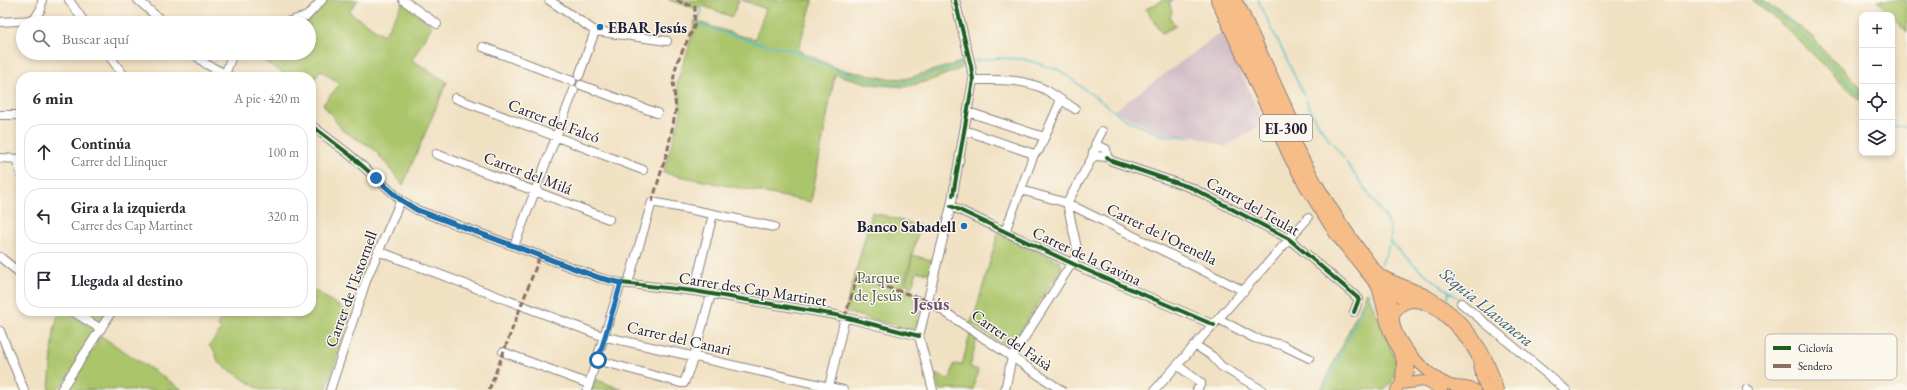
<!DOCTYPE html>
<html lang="es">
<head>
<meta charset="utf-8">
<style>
  body { margin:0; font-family:"EB Garamond",serif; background:#f7f7f7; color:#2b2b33 }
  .controls { position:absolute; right:12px; top:12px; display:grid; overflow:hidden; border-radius:8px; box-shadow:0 2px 6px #0003 }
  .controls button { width:36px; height:36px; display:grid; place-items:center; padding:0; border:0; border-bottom:1px solid #e1e1e2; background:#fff; color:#2b2b33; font:20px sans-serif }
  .stop { position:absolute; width:12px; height:12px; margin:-9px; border:3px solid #1f6fb2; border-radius:50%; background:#fff }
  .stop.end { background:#1f6fb2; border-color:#fff; box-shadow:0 1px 4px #0008 }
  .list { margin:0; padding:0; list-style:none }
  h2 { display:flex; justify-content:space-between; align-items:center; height:52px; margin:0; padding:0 16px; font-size:17px }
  h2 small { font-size:13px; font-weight:400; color:#7c7c81 }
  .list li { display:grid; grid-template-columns:26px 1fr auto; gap:12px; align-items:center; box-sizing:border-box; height:56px; margin:0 8px 8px; padding:0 8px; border:1px solid #e1e1e2; border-radius:16px }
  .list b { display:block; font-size:15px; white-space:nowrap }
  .list p { margin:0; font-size:13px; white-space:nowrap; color:#7c7c81 }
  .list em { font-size:13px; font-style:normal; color:#7c7c81 }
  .icon { flex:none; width:22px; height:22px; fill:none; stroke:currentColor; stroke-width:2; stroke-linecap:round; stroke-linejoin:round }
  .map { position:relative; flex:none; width:1907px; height:390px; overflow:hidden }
  .search { position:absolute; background:#fff; box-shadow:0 2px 6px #0003; left:16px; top:16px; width:300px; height:44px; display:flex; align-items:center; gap:10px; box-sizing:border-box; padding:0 14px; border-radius:22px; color:#7c7c81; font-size:15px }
  .panel { position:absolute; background:#fff; box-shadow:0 2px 6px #0003; left:16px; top:72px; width:300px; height:244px; border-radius:16px }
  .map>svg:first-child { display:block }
  .industrial { fill:#d2bdc6 }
  .green { fill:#abc56b; stroke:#667453 }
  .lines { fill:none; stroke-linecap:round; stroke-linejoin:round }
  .stream { stroke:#52c0c9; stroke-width:1.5 }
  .minor-casing { stroke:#8a827f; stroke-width:10 }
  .major-casing { stroke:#8a827f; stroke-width:12 }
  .highway-casing { stroke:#8a827f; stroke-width:14 }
  .minor { stroke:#fff; stroke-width:8 }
  .major { stroke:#f7bd88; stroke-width:10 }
  .highway { stroke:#f7bd88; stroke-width:12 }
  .quiet { stroke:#8d6e63; stroke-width:3; stroke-dasharray:6 3; stroke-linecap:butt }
  .cycleway-casing { stroke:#fbf7ec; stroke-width:6 }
  .cycleway { stroke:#1b5e20; stroke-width:4 }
  .route { stroke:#1f6fb2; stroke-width:5 }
  .poi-dot { fill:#1f6fb2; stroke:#fbf7ec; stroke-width:1.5 }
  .labels { text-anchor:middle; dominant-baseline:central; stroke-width:3; stroke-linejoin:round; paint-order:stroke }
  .shield { fill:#fbf7ec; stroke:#636270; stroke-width:1 }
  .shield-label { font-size:15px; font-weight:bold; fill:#22223b }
  .poi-label { font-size:16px; font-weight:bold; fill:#22223b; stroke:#fbf7ec; text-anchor:start }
  .street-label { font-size:16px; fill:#22223b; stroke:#fbf7ec }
  .park-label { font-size:16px; fill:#525b4c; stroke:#fbf7ec }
  .water-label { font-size:17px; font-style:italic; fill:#33596d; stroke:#fbf7ec }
  .quarter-label { font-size:18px; font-weight:bold; fill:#6a5173; stroke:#fbf7ec }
  .key { fill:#fbf7ec; stroke:#bab7b7; stroke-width:1 }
  .key-label { font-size:11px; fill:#22223b }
</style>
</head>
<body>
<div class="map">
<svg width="1907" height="390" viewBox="0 0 1907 390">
  <rect width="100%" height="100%" fill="#fbf7ec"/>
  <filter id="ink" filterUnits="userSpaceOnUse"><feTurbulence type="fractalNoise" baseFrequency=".025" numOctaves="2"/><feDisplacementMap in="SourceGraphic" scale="8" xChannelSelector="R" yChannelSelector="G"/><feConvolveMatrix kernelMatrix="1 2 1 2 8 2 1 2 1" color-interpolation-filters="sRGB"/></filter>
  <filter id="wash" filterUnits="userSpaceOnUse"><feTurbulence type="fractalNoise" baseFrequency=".012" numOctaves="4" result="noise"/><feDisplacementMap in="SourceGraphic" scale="16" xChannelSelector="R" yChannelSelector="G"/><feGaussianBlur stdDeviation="0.9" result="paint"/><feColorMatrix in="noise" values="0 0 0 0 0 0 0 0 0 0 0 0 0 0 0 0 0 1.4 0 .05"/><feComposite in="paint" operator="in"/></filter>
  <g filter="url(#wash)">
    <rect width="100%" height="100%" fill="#f1e1c3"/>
    <path class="industrial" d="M1222,32L1264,123L1225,147L1196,136L1164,134L1114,111Z"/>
    <path class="green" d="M325,0H358L349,12L384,35L403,3L432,26L412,60L447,82L403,185L373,148L343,131L323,104L340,84L320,70L311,85V77H290L250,53H309V23H297L309,20Z
      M668,0H739L732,17L701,5L698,9Z
      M742,0H813L798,50L838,69L884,78L905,79L961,62L962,68L934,79L905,87L870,84L835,74L811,202L663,173L681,113L677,82L688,50L695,21L741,36L755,39L766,9Z
      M1163,0H1174L1169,2L1172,12L1170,18L1176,26L1162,33L1146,9Z
      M1752,0H1763L1814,38L1827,55L1842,67L1862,89V102L1785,27Z
      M1877,0H1907V32Z
      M872,212L920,226L903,288L924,297L915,331L845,312Z
      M998,233L1059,261L1062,267L1009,348L970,323L975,314Z
      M913,255L934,261L930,273L917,272L911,288L906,284Z
      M311,288L351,314L326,390H260L218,362L215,352L209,346L221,330L217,325L225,311H311Z
      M1367,292L1396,361C1399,374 1392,381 1385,390H1321Z
      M59,311H66L96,331L64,383L55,390H49L54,330Z
      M80,311H108L102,322L97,323Z
      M970,334L977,338L970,367L978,370L973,390H957L948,388L947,390H939L935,374L950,380L954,364L962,365Z
      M101,336L183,390H68Z
      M595,379L623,390H591Z"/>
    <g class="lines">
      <path class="stream" d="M1258,0L1304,95
        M1758,0L1788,21L1862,96
        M702,8L698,25L754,42L788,49L835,70L880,82L899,84L911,81L962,64
        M974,61L998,58L1023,59L1059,70L1125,119L1162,135L1191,137
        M1306,100L1314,118L1331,142
        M1892,126L1907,127
        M1333,144L1344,158
        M1346,162L1387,220C1396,239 1388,247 1381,265
        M1390,241C1410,264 1436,283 1461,300
        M1446,302L1449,292
        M1324,390L1370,293"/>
    </g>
  </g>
  <g filter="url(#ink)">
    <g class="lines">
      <defs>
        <path id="minor" d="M69,0L85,23
          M138,0L164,23
          M403,0L437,24
          M549,0L595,31L667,41
          M0,22L34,20L41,9L42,0
          M283,23L307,16L322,0
          M483,47L572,81
          M107,53L125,77
          M193,53L206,64L231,77
          M579,76L595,31
          M224,77L233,53
          M973,80C997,80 1024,78 1046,90C1056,96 1066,103 1075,109
          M581,85L657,113
          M455,98L643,170
          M968,112L1044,137
          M0,115H21
          M311,125L350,155L401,200L417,210L600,278L621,283L694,291L836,315L919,336
          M964,130L1034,154L1005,232
          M1098,146L1106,149L1107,157L1096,156L1092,158L1093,152Z
          M1097,148L1095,145L1102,131
          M436,154L609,219
          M1034,154L1039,150L1061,100
          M1107,157L1112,161L1192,188L1289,239L1359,299L1354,312
          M0,158L21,159
          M16,159L21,174
          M1021,190L1067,203L1244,291
          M951,206L1084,269L1214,325
          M713,214L774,227
          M514,246L574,90
          M378,251L602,336L843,390
          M0,257L21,274
          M628,283L652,202L713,214L694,291
          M927,300L1061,390
          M1461,303L1566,390
          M72,311L101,329
          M1219,319L1254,338L1282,345L1309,358
          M0,331L24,390
          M1195,345L1212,356L1221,366L1262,390
          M503,352L589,384
          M597,360L681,383H684L694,356L711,294
          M1177,365L1201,383L1197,390
          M829,387L845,317
          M1747,389L1749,390
          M61,390L112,311
          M330,390L367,278L401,200
          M587,390L621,283
          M933,390L919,336L951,206L973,80L971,66L955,0
          M1005,390L1012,357L1077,255V248L1067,203L1092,158
          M1155,390L1308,218"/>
        <path id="major" d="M1377,286L1388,330L1402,360L1401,384
          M1401,384L1424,381L1442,390
          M1396,390L1409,372L1410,353
          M1475,390C1466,385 1457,388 1448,384C1426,374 1391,340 1394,314C1417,278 1464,332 1476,355C1482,367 1478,377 1487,390"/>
        <path id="highway" d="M1217,0L1290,157L1306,186L1336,234L1390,301L1394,314
          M1227,0C1268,90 1306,182 1368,261C1380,277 1391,295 1411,301
          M1235,1L1241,10L1298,134
          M1383,277C1397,284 1413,289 1428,297C1463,317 1487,351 1497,390"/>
      </defs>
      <use href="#minor" class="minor-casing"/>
      <use href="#major" class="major-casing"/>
      <use href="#highway" class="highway-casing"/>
      <use href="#minor" class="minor"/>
      <use href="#major" class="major"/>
      <use href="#highway" class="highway"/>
      <path class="quiet" d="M652,202L668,149L676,109L673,81L677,62L694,27L695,7L674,0
        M845,317L857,278L927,300
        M489,390L540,256"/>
      <defs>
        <path id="cycleway" d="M311,125L350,155L401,200L417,210L600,278L621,283L694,291L836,315L919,336
          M1107,157L1112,161L1192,188L1289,239L1359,299L1354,312
          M953,195L973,80L971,66L955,0
          M951,206L1084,269L1214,325"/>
      </defs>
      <use href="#cycleway" class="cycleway-casing"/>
      <use href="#cycleway" class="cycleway"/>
    </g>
  </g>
  <g class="lines" filter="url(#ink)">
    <path class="route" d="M376,178L401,200L417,210L600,278L621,283L598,360"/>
  </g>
  <g class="poi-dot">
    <circle cx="600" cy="27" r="4"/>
    <circle cx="964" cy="226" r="4"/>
  </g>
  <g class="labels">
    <rect class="shield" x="1260" y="115" width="52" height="26" rx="3"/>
    <g class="shield-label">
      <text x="1286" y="128">EI-300</text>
    </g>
    <g class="poi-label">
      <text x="608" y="27">EBAR Jesús</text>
      <text x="956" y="226" text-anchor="end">Banco Sabadell</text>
    </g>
    <g class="street-label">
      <text transform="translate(554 121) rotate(21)">Carrer del Falcó</text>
      <text transform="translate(528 173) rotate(21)">Carrer del Milá</text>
      <text transform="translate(1253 206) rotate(29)">Carrer del Teulat</text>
      <text transform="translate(1162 234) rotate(26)">Carrer de l'Orenella</text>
      <text transform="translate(1087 256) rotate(25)">Carrer de la Gavina</text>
      <text transform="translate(351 289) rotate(-70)">Carrer de l'Estornell</text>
      <text transform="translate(753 289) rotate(9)">Carrer des Cap Martinet</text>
      <text transform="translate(679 338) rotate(13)">Carrer del Canari</text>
      <text transform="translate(1012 340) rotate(35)">Carrer del Faisà</text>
    </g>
    <g class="park-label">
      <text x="878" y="277">Parque<tspan x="878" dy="18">de Jesús</tspan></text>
    </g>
    <g class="water-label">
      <text transform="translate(1487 307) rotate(39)">Sèquia Llavanera</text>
    </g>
    <g class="quarter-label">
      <text x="931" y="303">Jesús</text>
    </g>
  </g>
  <rect x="1765" y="334" width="132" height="46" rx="6" class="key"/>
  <rect x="1773" y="346" width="18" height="4" fill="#1b5e20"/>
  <rect x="1773" y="364" width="18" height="4" fill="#8d6e63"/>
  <g class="key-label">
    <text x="1798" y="352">Ciclovía</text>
    <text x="1798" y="370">Sendero</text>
  </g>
</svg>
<div class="controls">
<button>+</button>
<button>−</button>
<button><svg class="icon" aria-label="locate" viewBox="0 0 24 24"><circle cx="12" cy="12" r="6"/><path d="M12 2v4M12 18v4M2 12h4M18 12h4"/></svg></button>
<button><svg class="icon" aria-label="layers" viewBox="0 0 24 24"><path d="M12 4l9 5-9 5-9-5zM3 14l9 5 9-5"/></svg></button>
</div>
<div class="stop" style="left:598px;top:360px"></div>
<div class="stop end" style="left:376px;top:178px"></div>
<div class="search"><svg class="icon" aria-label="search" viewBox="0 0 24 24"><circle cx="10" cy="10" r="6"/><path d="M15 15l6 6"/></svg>Buscar aquí</div>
<section class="panel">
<h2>6 min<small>A pie · 420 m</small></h2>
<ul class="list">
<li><svg class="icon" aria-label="ahead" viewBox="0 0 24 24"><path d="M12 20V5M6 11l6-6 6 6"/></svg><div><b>Continúa</b><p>Carrer del Llinquer</p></div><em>100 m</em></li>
<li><svg class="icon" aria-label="left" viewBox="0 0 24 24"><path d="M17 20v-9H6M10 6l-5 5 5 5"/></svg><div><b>Gira a la izquierda</b><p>Carrer des Cap Martinet</p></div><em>320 m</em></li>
<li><svg class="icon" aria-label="arrive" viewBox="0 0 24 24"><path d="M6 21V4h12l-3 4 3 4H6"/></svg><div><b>Llegada al destino</b></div></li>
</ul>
</section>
</div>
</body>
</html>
